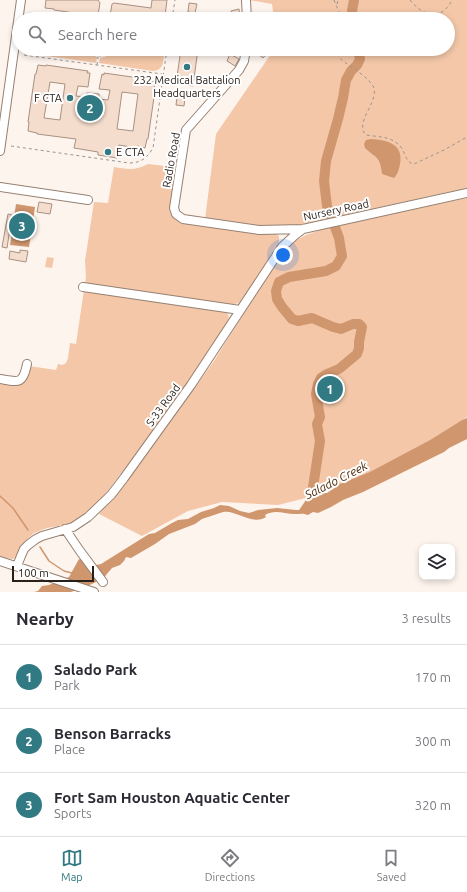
<!DOCTYPE html>
<html lang="en">
<head>
<meta charset="utf-8">
<style>
  body { margin:0; font-family:Ubuntu,sans-serif; background:#f7f7f7; color:#2b2b33 }
  .controls { position:absolute; right:12px; bottom:12px; display:grid; overflow:hidden; border-radius:8px; box-shadow:0 2px 6px #0003 }
  .controls button { width:36px; height:36px; display:grid; place-items:center; padding:0; border:0; border-bottom:1px solid #e1e1e2; background:#fff; color:#2b2b33; font:20px sans-serif }
  .scale { position:absolute; left:12px; bottom:10px; width:82px; box-sizing:border-box; padding-left:4px; border:2px solid #29201a; border-top:0; font-size:11px; line-height:14px; white-space:nowrap; color:#29201a; -webkit-text-stroke:3px #fff; paint-order:stroke }
  .you { position:absolute; left:283px; top:255px; width:14px; height:14px; margin:-10px; border:3px solid #fff; border-radius:50%; background:#1a73e8; box-shadow:0 0 0 6px #1a73e833 }
  .badge { display:grid; place-items:center; width:26px; height:26px; border-radius:50%; background:#327a83; color:#fff; font-size:13px; font-weight:700 }
  .pin { position:absolute; translate:-50% -50%; border:2px solid #fff; box-shadow:0 1px 4px #0006 }
  .list { margin:0; padding:0; list-style:none }
  h2 { display:flex; justify-content:space-between; align-items:center; height:52px; margin:0; padding:0 16px; font-size:17px }
  h2 small { font-size:13px; font-weight:400; color:#7c7c81 }
  .list li { display:grid; grid-template-columns:26px 1fr auto; gap:12px; align-items:center; box-sizing:border-box; height:64px; padding:0 16px; border-top:1px solid #e1e1e2 }
  .list b { display:block; font-size:15px; white-space:nowrap }
  .list p { margin:0; font-size:13px; white-space:nowrap; color:#7c7c81 }
  .list em { font-size:13px; font-style:normal; color:#7c7c81 }
  .icon { flex:none; width:22px; height:22px; fill:none; stroke:currentColor; stroke-width:2; stroke-linecap:round; stroke-linejoin:round }
  .map { position:relative; flex:none; width:467px; height:592px; overflow:hidden }
  .search { position:absolute; background:#fff; box-shadow:0 2px 6px #0003; left:12px; right:12px; top:12px; height:44px; display:flex; align-items:center; gap:10px; box-sizing:border-box; padding:0 14px; border-radius:22px; color:#7c7c81; font-size:15px }
  .sheet { height:244px; background:#fff }
  nav { display:flex; justify-content:space-around; align-items:center; box-sizing:border-box; height:56px; border-top:1px solid #e1e1e2; background:#fff; font-size:11px; color:#7c7c81 }
  nav a { display:grid; justify-items:center; gap:2px }
  nav .on { color:#327a83 }
  .map>svg:first-child { display:block }
  .green { fill:#f3c7a8 }
  .water { fill:#d0966d }
  .lines { fill:none; stroke-linecap:round; stroke-linejoin:round }
  .stream { stroke:#d0966d; stroke-width:1.5 }
  .river { stroke:#d0966d; stroke-width:10 }
  .building { fill:#f5ddcd; stroke:#a89182; fill-rule:evenodd }
  .minor-casing { stroke:#968172; stroke-width:10 }
  .path { stroke:#9d948e; stroke-width:1; stroke-dasharray:3 3; stroke-linecap:butt }
  .minor { stroke:#fff; stroke-width:8 }
  .poi-dot { fill:#327a83; stroke:#fff; stroke-width:1.5 }
  .labels { text-anchor:middle; dominant-baseline:central; stroke-width:4; stroke-linejoin:round; paint-order:stroke }
  .poi-label { font-size:11px; fill:#29201a; stroke:#fff }
  .street-label { font-size:11px; fill:#29201a; stroke:#fff }
  .water-label { font-size:12px; font-style:italic; fill:#512b0a; stroke:#fff }
</style>
</head>
<body>
<div class="map">
<svg width="467" height="592" viewBox="0 0 467 592">
  <rect width="100%" height="100%" fill="#fef4ee"/>
  <path class="green" d="M249,0H467V188L298,225L258,226L205,219L216,134L273,51V49H448V19H274L272,4Z
    M34,49H88L91,54L97,57L96,63L33,54Z
    M91,49H109C104,56 96,56 91,49Z
    M112,49H120L164,55C163,64 163,70 153,71L99,63L100,58C106,57 110,55 112,49Z
    M148,164L165,166L173,168L175,172L172,202L174,217L275,233L279,236V245L239,303L230,305L85,284L86,277L85,261L94,202L108,203L114,167C126,169 136,171 148,164Z
    M467,198V417L430,440L370,473L310,497L278,505L222,502L188,511L142,536L99,514L126,483L214,361L279,257L293,242L306,235L335,225Z
    M47,257L54,258L52,268L45,267Z
    M84,290L224,311C228,313 230,316 228,320L196,371L139,450L99,502L79,518L69,524L47,528L34,533L21,545L16,558L12,559L0,557V382L24,381L28,376L29,366L56,370L58,364L62,365L66,363L68,358L70,343L76,344Z"/>
  <path class="water" d="M371,139C387,140 404,144 400,164C399,169 398,174 394,178L382,174C380,156 377,159 365,148L364,144L366,140Z
    M16,204L35,207L29,247L10,245Z
    M467,418V439L449,448L444,452L363,492L343,500L331,507L318,513L313,512L308,515C303,513 300,514 295,514C284,514 275,509 265,515L266,517C253,526 235,509 223,512L202,519L195,524L169,534L155,544L131,558L126,557L124,561L120,565L112,568L106,575L104,578L92,584L71,592H34L38,591L42,586L49,585L69,577L79,559L96,565L101,564L149,534L155,533L172,523L178,520L188,519L201,512L214,508L220,505L229,506L240,511L249,513L258,510L277,508L296,510H299L304,503L309,495L317,493H327L340,484L370,472L430,440L462,420Z"/>
  <g class="lines">
    <path class="stream" d="M0,496L13,508L28,530
      M40,547L49,561L64,571L72,573"/>
    <path class="river" d="M352,19V11L354,0
      M330,215L327,206L324,181L326,161L338,119L343,98L346,80L351,71L357,65L360,59L358,49
      M310,507L320,441L317,424L320,417L316,394L318,384L321,378L327,374L339,369L357,354L359,348V342L362,327L359,324H353L341,329L333,327L312,318L298,321L292,319L282,307L277,299L276,291L279,282L289,277L326,271L336,266L342,256L339,238L335,227"/>
  </g>
  <path class="building" d="M46,0H98L100,3L98,15L95,16L54,10V9L45,8Z
    M152,0H167L165,16L164,15V19H118L112,18L110,16L112,4L114,3L151,8Z
    M189,3L197,4L195,13L188,12Z
    M239,9L240,19H232L231,11Z
    M181,49H198L193,86L176,83Z
    M252,49H264L268,52L263,58Z
    M230,54L239,59L235,66L227,61Z
    M38,65L46,66V65L88,71L87,73H90L88,87L78,86L76,96L86,97L87,93L99,94V99L108,100L110,90L99,89L102,74L104,75V73L146,79V80L155,82L154,90H155L148,139H147L145,148L137,146V148L119,145L117,158L98,155V152L74,148L76,139L37,134V133L28,131L29,122H28L35,74H36ZM50,82L65,84L60,120L44,118ZM122,92L138,94L133,131L117,129Z
    M177,97L185,98L184,106L176,105Z
    M39,202L52,204L50,214L37,212Z
    M8,214L12,215L7,248L2,247Z
    M20,250L28,251L26,262L9,259L10,251L20,253Z"/>
  <g class="lines">
    <defs>
      <path id="minor" d="M246,0L247,19
        M246,49L244,61L239,70L186,130L174,208L176,214L183,219L259,230L303,229L467,193
        M0,151L21,0
        M0,187L88,200
        M83,287L240,310
        M0,379C18,382 23,385 27,364
        M65,529L80,551L103,582
        M0,561L94,592
        M17,566L21,556L24,549L28,545L36,539L42,536L73,527L88,517L111,495L124,478L191,385L282,247L295,235L303,229"/>
    </defs>
    <use href="#minor" class="minor-casing"/>
    <path class="path" d="M334,0L342,19
      M410,0C423,16 441,22 452,0
      M337,4L338,0
      M29,13L71,19
      M172,19L175,0
      M89,49C95,58 105,58 111,49
      M130,49L167,54
      M333,49C336,53 339,58 343,61C351,67 370,78 374,88C378,103 354,123 366,135C378,137 390,136 399,145C406,151 404,162 414,164L444,150L467,137
      M24,55L162,74
      M97,65L98,57
      M11,146L129,163C141,163 147,158 153,148L167,49"/>
    <use href="#minor" class="minor"/>
  </g>
  <g class="poi-dot">
    <circle cx="187" cy="67" r="4"/>
    <circle cx="70" cy="98" r="4"/>
    <circle cx="108" cy="152" r="4"/>
  </g>
  <g class="labels">
    <g class="poi-label">
      <text x="187" y="80">232 Medical Battalion<tspan x="187" dy="13">Headquarters</tspan></text>
      <text x="62" y="98" text-anchor="end">F CTA</text>
      <text x="116" y="152" text-anchor="start">E CTA</text>
    </g>
    <g class="street-label">
      <text transform="translate(171 160) rotate(-80)">Radio Road</text>
      <text transform="translate(336 210) rotate(-12)">Nursery Road</text>
      <text transform="translate(163 405) rotate(-54)">S-33 Road</text>
    </g>
    <g class="water-label">
      <text transform="translate(336 480) rotate(-27)">Salado Creek</text>
    </g>
  </g>
</svg>
<div class="controls">
<button><svg class="icon" aria-label="layers" viewBox="0 0 24 24"><path d="M12 4l9 5-9 5-9-5zM3 14l9 5 9-5"/></svg></button>
</div>
<div class="scale">100 m</div>
<div class="you"></div>
<div class="pin badge" style="left:330px;top:389px">1</div>
<div class="pin badge" style="left:90px;top:108px">2</div>
<div class="pin badge" style="left:22px;top:226px">3</div>
<div class="search"><svg class="icon" aria-label="search" viewBox="0 0 24 24"><circle cx="10" cy="10" r="6"/><path d="M15 15l6 6"/></svg>Search here</div>
</div>
<section class="sheet">
<h2>Nearby<small>3 results</small></h2>
<ul class="list">
<li><span class="badge">1</span><div><b>Salado Park</b><p>Park</p></div><em>170 m</em></li>
<li><span class="badge">2</span><div><b>Benson Barracks</b><p>Place</p></div><em>300 m</em></li>
<li><span class="badge">3</span><div><b>Fort Sam Houston Aquatic Center</b><p>Sports</p></div><em>320 m</em></li>
</ul>
</section>
<nav>
<a class="on"><svg class="icon" aria-label="map" viewBox="0 0 24 24"><path d="M3 6l6-2 6 2 6-2v14l-6 2-6-2-6 2zM9 4v14M15 6v14"/></svg>Map</a>
<a><svg class="icon" aria-label="directions" viewBox="0 0 24 24"><path d="M12 3l9 9-9 9-9-9zM9 14v-3h6M13 9l2 2-2 2"/></svg>Directions</a>
<a><svg class="icon" aria-label="saved" viewBox="0 0 24 24"><path d="M7 4h10v16l-5-4-5 4z"/></svg>Saved</a>
</nav>
</body>
</html>
